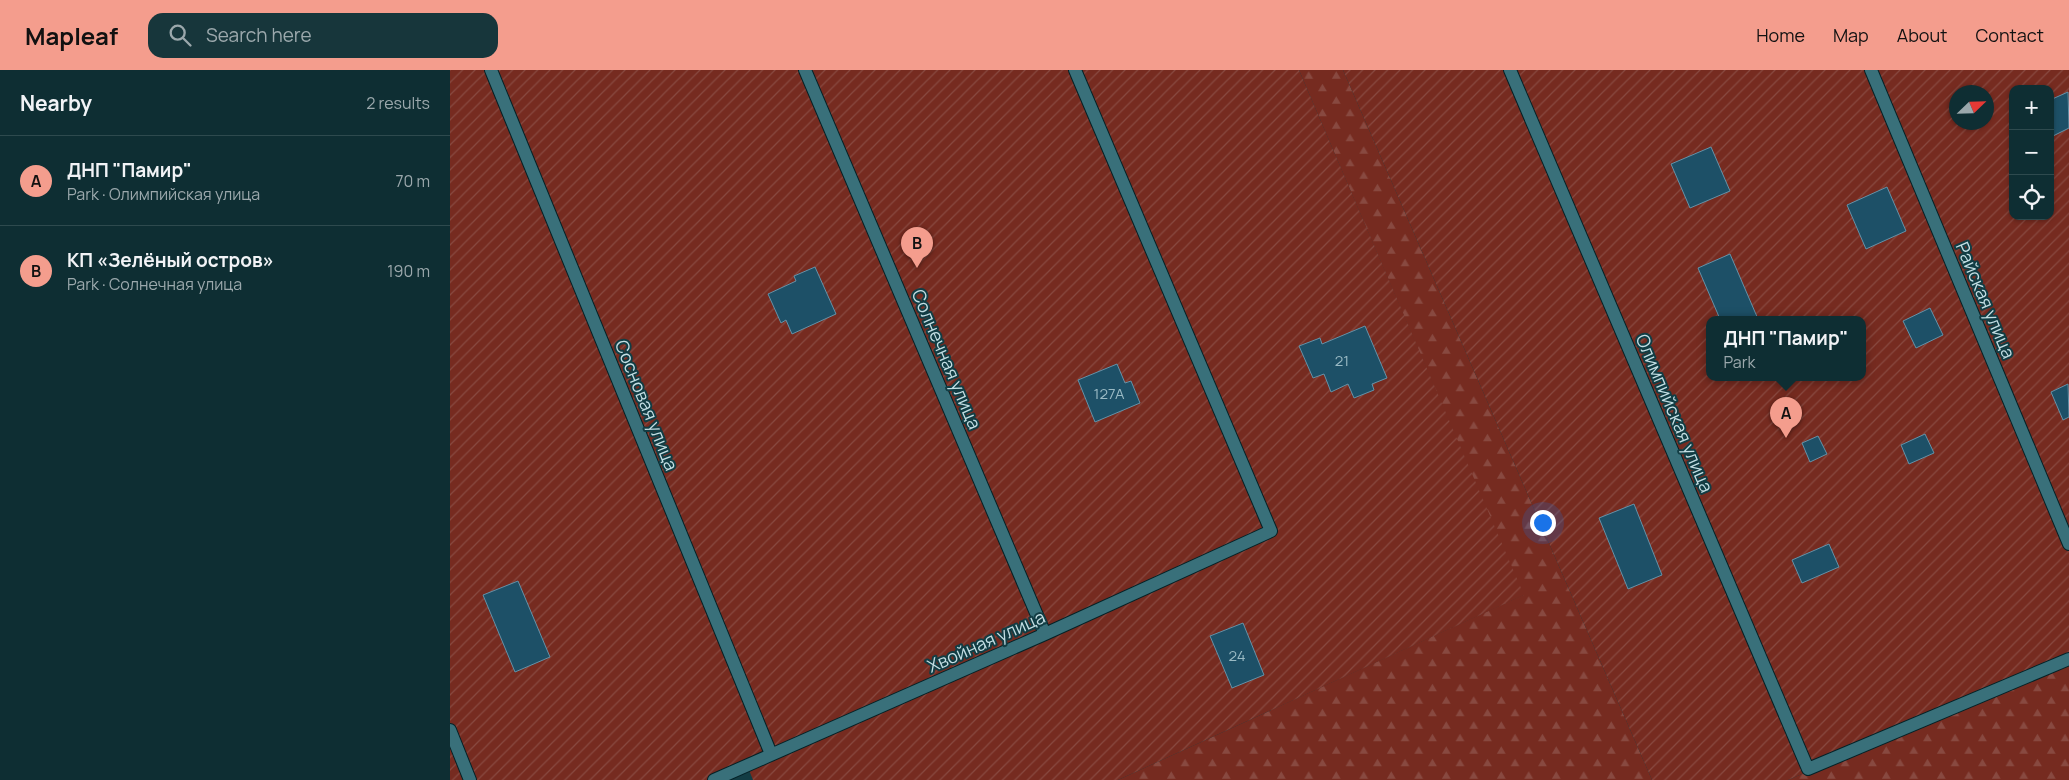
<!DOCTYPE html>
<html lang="en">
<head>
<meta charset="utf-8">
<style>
  body { margin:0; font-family:Manrope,sans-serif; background:#17363b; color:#f1f3f6 }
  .controls { position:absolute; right:15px; top:15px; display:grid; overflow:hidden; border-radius:10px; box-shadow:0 1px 4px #0004 }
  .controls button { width:45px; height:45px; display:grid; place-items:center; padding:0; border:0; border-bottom:1px solid #2e4a4e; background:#0e2e33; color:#f1f3f6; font:25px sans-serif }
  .compass { position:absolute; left:1499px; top:15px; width:45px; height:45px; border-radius:50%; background:#0e2e33; box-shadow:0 1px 4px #0004; rotate:67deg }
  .you { position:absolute; left:1092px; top:452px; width:18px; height:18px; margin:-12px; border:4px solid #fff; border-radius:50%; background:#1a73e8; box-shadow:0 0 0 8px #1a73e833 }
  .badge { display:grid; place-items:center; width:32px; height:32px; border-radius:50%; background:#f49d8d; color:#111; font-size:16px; font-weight:700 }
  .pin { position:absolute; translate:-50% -41px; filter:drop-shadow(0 1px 2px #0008) }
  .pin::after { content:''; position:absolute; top:26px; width:18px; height:15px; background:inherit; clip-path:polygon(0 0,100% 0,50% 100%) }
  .popup { position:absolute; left:1256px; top:246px; width:160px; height:65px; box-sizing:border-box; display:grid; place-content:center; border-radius:10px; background:#0e2e33; filter:drop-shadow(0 1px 4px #0005); font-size:16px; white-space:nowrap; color:#9ba8ac }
  .popup b { font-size:19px; color:#f1f3f6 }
  .popup::after { content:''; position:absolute; left:50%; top:100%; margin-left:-10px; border:10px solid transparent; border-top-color:#0e2e33 }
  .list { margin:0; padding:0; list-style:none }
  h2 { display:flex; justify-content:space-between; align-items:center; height:65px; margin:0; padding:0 20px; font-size:21px }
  h2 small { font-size:16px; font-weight:400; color:#9ba8ac }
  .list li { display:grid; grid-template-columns:32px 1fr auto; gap:15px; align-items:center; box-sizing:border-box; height:90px; padding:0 20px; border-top:1px solid #2e4a4e }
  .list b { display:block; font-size:19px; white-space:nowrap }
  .list p { margin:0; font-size:16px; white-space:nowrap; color:#9ba8ac }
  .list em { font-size:16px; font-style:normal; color:#9ba8ac }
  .icon { flex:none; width:28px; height:28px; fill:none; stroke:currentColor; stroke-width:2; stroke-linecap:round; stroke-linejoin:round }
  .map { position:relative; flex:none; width:1619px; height:710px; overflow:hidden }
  header { display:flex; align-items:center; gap:30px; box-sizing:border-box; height:70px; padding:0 25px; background:#f49d8d; color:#111 }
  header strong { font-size:24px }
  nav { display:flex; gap:28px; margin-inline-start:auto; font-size:18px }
  .search { width:350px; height:45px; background:#17363b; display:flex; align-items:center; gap:12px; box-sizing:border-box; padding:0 18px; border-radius:15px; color:#9ba8ac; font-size:19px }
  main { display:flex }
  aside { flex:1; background:#0e2e33 }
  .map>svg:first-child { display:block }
  .forest { fill:url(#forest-firs) }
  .garden { fill:url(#garden-furrows); fill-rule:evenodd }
  .building { fill:#1d5067; stroke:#6492a8 }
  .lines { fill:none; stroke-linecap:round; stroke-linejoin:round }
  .minor-casing { stroke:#042227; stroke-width:14 }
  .minor { stroke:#39707a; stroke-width:12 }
  .labels { text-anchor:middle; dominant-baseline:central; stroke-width:4; stroke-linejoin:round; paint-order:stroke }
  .number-label { font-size:15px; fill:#9abac4 }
  .street-label { font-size:18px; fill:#c3dee3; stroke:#123d44 }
</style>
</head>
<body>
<header>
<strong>Mapleaf</strong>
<div class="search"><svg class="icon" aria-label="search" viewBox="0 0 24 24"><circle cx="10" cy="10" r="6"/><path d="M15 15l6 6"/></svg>Search here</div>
<nav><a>Home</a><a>Map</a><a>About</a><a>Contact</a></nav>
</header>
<main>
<aside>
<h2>Nearby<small>2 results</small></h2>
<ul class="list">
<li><span class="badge">A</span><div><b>ДНП &quot;Памир&quot;</b><p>Park · Олимпийская улица</p></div><em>70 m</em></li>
<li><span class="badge">B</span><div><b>КП «Зелёный остров»</b><p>Park · Солнечная улица</p></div><em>190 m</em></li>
</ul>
</aside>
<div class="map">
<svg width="1619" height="710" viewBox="0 0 1619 710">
  <defs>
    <pattern id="forest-firs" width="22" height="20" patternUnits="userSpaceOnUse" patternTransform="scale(1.25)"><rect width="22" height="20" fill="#762b20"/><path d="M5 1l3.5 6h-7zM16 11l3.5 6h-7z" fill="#884940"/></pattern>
    <pattern id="garden-furrows" width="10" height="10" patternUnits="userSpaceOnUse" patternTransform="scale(1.25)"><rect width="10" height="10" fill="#762b20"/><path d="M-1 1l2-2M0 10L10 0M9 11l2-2" fill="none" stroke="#884940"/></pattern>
  </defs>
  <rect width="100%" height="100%" fill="#123d44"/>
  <path class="forest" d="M849,0H893L1202,710H668L1073,525Z
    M1619,589V710H1338Z"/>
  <path class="garden" d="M0,0H849L1074,525L668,710H303L297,695L264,710H0Z
    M893,0H1619V589L1338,710H1202ZM1563,19H1600V146H1563ZM1506,22H1536V52H1506ZM1260,249H1412V307H1260Z"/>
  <path class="building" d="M1618,22L1619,58L1601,67L1600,30Z
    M1261,77L1280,121L1240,138L1221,94Z
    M1437,117L1456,161L1416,179L1397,135Z
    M1280,184L1308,249H1270L1248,198Z
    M365,197L386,244L342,264L336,250L331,253L318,224L346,211L344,206Z
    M1480,238L1493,265L1466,278L1453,251Z
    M915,256L937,308L922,314L924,320L904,328L898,314L881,322L874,304L863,308L849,276L870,268L872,274Z
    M667,294L675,313L681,311L690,333L645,352L628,310Z
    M1618,314L1619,347L1613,350L1601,322Z
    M1475,364L1484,383L1459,394L1451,375Z
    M1368,366L1377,384L1360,392L1352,373Z
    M1184,434L1212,505L1178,519L1149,448Z
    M1379,474L1389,497L1352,513L1342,490Z
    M68,511L100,587L65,602L33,525Z
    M793,553L814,605L782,618L760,566Z"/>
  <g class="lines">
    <defs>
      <path id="minor" d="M41,0L321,684
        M355,0L595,564
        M1060,0L1358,699L1619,589
        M1421,0L1619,474
        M0,660L20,710
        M264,710L595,564L821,461L625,0"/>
    </defs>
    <use href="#minor" class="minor-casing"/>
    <use href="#minor" class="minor"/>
  </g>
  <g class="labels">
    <g class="number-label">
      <text x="892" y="290">21</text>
      <text x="659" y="323">127А</text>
      <text x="787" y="585">24</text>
    </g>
    <g class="street-label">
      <text transform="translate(1536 230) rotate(67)">Райская улица</text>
      <text transform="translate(497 289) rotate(67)">Солнечная улица</text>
      <text transform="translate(197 335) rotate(68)">Сосновая улица</text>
      <text transform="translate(1225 343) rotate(67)">Олимпийская улица</text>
      <text transform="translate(536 571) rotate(-24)">Хвойная улица</text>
    </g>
  </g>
</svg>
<div class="controls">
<button>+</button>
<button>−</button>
<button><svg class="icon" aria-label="locate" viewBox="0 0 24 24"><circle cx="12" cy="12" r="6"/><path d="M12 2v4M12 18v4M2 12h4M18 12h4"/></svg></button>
</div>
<svg class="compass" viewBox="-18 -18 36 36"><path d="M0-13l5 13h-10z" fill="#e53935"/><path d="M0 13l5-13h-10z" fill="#9ba8ac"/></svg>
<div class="you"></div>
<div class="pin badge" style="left:1336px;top:368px">A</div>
<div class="popup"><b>ДНП &quot;Памир&quot;</b>Park</div>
<div class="pin badge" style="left:467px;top:198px">B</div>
</div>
</main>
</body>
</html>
